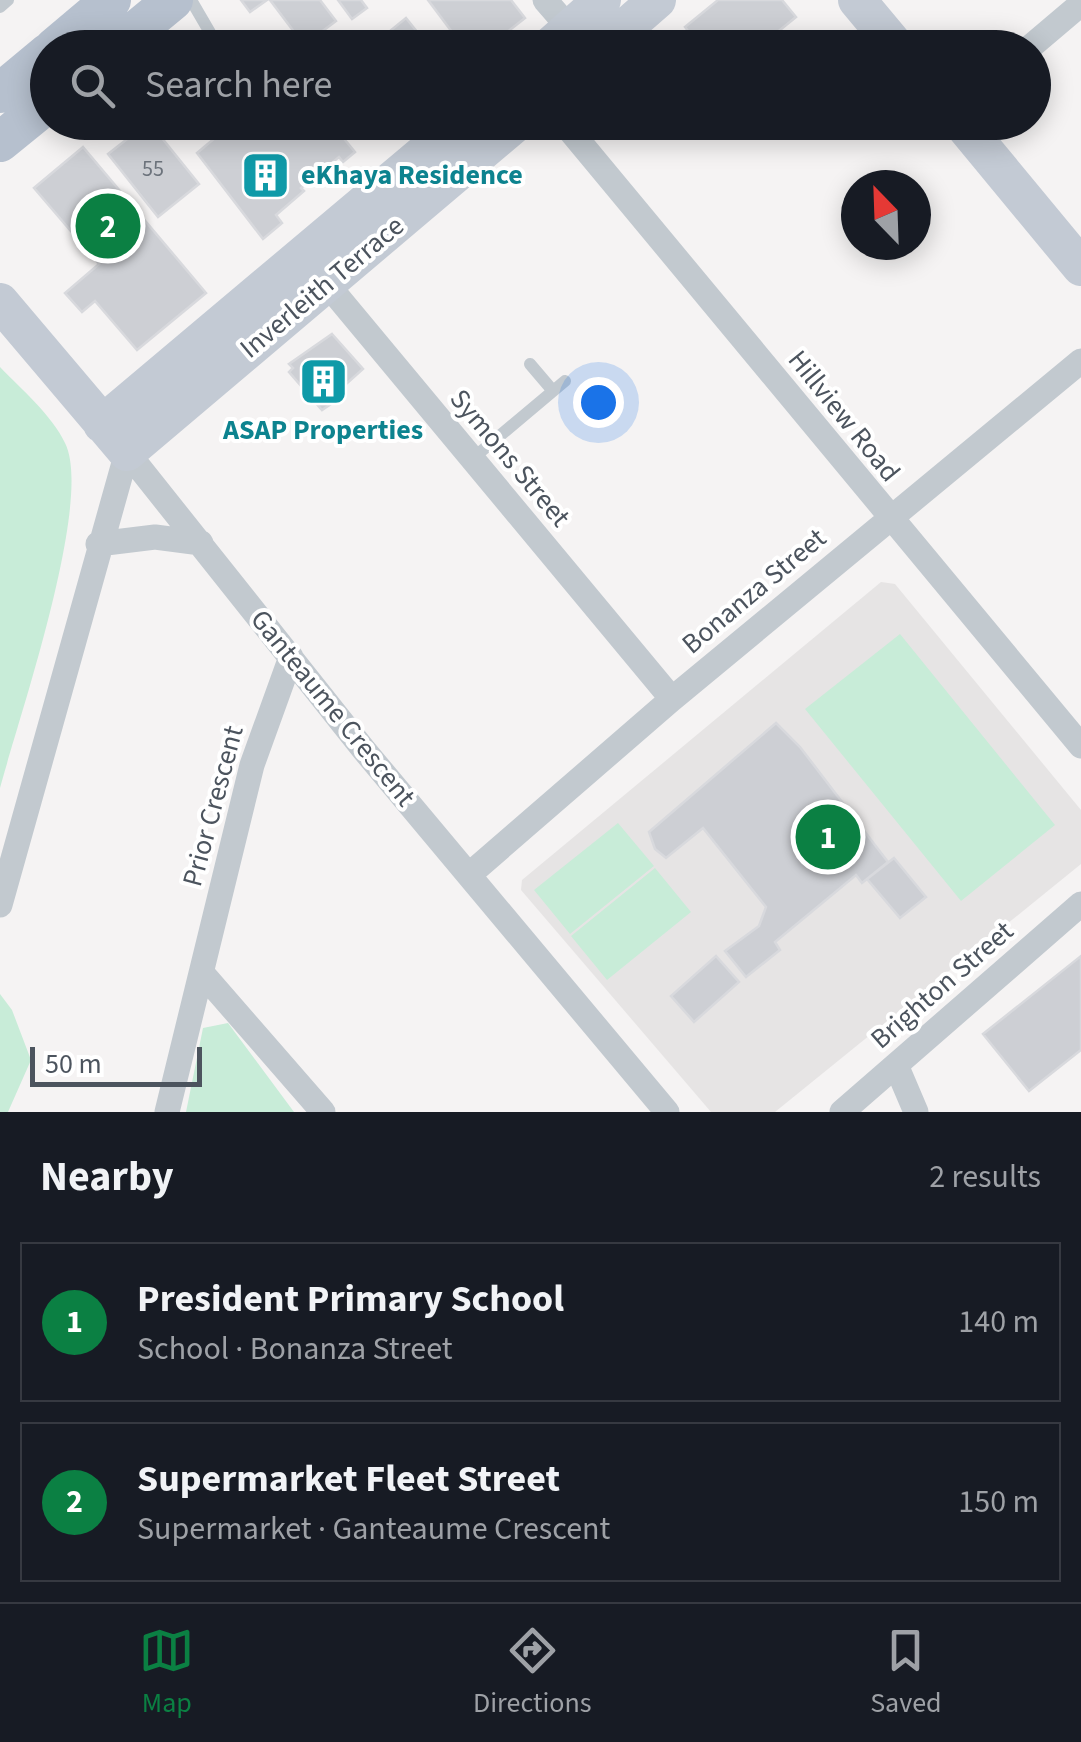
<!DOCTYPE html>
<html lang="en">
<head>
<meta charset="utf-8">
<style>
  body { margin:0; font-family:"Source Sans 3",sans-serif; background:#20242c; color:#f1f3f6 }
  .compass { position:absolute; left:841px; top:170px; width:90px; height:90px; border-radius:50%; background:#171b24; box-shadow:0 5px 25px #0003; rotate:337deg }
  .scale { position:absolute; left:30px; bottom:25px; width:172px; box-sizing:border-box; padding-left:10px; border:5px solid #4c545e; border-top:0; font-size:28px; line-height:35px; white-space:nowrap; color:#4c545e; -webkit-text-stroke:8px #fff; paint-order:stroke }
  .you { position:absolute; left:598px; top:402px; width:35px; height:35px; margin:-25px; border:8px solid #fff; border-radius:50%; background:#1a73e8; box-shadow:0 0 0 15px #1a73e833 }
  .badge { display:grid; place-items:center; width:65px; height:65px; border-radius:50%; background:#0b8043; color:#fff; font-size:32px; font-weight:700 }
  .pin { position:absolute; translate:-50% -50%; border:5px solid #fff; box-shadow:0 2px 10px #0006 }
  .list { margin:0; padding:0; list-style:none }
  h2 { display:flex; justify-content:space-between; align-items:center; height:130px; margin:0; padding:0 40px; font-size:42px }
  h2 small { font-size:32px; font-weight:400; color:#9ea1a6 }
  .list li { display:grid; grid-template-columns:65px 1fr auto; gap:30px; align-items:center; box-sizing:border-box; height:160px; margin:0 20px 20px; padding:0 20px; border:2px solid #363941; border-radius:0px }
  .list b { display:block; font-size:38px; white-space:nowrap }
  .list p { margin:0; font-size:32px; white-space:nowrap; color:#9ea1a6 }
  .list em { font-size:32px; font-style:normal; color:#9ea1a6 }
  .icon { flex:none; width:55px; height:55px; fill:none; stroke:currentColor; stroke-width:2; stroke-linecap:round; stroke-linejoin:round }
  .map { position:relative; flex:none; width:1081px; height:1112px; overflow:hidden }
  .search { position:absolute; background:#171b24; box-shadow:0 5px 25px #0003; left:30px; right:30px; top:30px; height:110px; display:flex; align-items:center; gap:25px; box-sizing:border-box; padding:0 35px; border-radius:55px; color:#9ea1a6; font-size:38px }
  .sheet { height:490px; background:#171b24 }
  nav { display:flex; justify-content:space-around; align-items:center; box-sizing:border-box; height:140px; border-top:2px solid #363941; background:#171b24; font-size:28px; color:#9ea1a6 }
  nav a { display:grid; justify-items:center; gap:5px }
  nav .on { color:#0b8043 }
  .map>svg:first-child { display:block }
  .education { fill:#e6e4e4 }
  .green { fill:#c8ecd8 }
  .building { fill:#cdcfd4; stroke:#d8d9dd; stroke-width:2.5 }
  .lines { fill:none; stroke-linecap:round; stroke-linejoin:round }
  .lane { stroke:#c2c9cf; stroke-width:12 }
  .street { stroke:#c2c9cf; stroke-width:25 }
  .secondary { stroke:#c3cad4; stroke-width:38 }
  .primary { stroke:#b6c0ce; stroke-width:40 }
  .labels { text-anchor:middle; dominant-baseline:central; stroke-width:8; stroke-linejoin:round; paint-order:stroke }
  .number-label { font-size:22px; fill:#6c737c }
  .culture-label { font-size:28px; font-weight:bold; fill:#0d838f; stroke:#fff; text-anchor:start }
  .street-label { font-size:28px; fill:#4c545e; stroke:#fff }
</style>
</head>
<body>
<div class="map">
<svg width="1081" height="1112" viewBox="0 0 1081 1112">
  <rect width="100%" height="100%" fill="#f5f3f3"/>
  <path class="education" d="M881,582L895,584L1081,810V864L775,1112H711L521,890L522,880Z"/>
  <path class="green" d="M0,367C21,389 52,415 65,443C94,500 18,721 0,788Z
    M900,634L1055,825L961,901L805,709Z
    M618,823L654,866L570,934L534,890Z
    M655,868L691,912L607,980L571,936Z
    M0,994L12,1010L31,1060L8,1112H0Z
    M228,1023L294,1112H186L203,1028Z"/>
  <path class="building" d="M241,0H267L250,12Z
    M270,0H320L336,21L304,45Z
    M338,0H361L367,8L352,19Z
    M428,0H511L525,18L487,48H464Z
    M718,0H782L796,17L758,48H739L732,38L719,48H701L685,27Z
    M406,18L430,48H376L374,44Z
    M190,34L201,48H173Z
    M149,122L199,184L158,217L108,154Z
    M234,122H354L341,135L355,152L343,162L339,157L301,188L304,191L276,215L282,223L263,239L197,153Z
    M83,147L206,293L137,350L95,301L82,312L65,293L99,264L34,188Z
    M332,334L363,369L336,393L340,398L322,410L289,372L293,368L289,364Z
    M776,723L800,747L888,862L862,883L856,875L775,942L780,950L746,977L725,951L759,926L766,907L703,828L666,858L655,849L649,832Z
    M894,858L926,897L900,918L867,879Z
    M716,956L739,982L694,1022L671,996Z
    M1081,956V1050L1029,1091L983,1034Z"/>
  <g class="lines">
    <path class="lane" d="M191,0L219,48
      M0,7L8,0
      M530,364L553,391
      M472,459L565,381"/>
    <path class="street" d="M545,0L578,38
      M1029,48L1081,4
      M563,122L1081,746
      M317,272L672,699
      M127,452L364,750L667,1112
      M98,544L155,537L201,543
      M470,874L672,699L1081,361
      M0,905L127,452
      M202,973L323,1112
      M896,1065L916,1112
      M167,1112L252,765L291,657
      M842,1112L1081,904"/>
    <path class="secondary" d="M857,0L897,48
      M548,48L602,0
      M602,48L657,0
      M961,122L1081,267
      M0,302L127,452L517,122
      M102,424L461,122"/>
    <path class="primary" d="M54,48L111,0
      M115,48L173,0
      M0,93L48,53
      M0,142L48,103"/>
  </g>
  <defs>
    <symbol id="building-square" viewBox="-11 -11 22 22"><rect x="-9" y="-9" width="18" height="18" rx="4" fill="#0f9aa8" stroke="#fff"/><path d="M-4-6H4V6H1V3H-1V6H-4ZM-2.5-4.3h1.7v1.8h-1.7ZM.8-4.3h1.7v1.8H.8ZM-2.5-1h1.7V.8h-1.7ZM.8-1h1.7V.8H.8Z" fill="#fff"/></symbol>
  </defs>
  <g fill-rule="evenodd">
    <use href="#building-square" x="238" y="148" width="55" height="55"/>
    <use href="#building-square" x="296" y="354" width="55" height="55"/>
  </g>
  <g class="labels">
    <g class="number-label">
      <text x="153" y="169">55</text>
    </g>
    <g class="culture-label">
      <text x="301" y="175">eKhaya Residence</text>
      <text x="323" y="430" text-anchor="middle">ASAP Properties</text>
    </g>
    <g class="street-label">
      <text transform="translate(322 287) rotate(-40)">Inverleith Terrace</text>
      <text transform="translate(844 416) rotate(51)">Hillview Road</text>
      <text transform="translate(510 458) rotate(50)">Symons Street</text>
      <text transform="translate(754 591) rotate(-40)">Bonanza Street</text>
      <text transform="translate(333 708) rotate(51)">Ganteaume Crescent</text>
      <text transform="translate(213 806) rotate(-75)">Prior Crescent</text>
      <text transform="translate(942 985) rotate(-41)">Brighton Street</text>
    </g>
  </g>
</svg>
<svg class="compass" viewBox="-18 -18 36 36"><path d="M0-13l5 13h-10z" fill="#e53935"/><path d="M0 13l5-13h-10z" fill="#9ea1a6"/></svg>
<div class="scale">50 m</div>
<div class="you"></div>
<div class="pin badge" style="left:828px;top:837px">1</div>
<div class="pin badge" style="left:108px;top:226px">2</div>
<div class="search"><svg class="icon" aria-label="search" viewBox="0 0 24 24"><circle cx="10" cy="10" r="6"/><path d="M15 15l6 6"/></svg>Search here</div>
</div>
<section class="sheet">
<h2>Nearby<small>2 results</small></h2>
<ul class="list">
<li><span class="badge">1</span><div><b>President Primary School</b><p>School · Bonanza Street</p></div><em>140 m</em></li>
<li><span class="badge">2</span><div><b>Supermarket Fleet Street</b><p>Supermarket · Ganteaume Crescent</p></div><em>150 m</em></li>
</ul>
</section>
<nav>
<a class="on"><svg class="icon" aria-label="map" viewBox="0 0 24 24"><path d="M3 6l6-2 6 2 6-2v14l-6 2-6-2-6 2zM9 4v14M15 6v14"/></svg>Map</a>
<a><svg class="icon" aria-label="directions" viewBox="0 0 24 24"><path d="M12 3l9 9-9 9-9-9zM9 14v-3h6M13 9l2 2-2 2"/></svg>Directions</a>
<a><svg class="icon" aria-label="saved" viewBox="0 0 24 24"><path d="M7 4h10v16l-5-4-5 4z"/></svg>Saved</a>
</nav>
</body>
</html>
